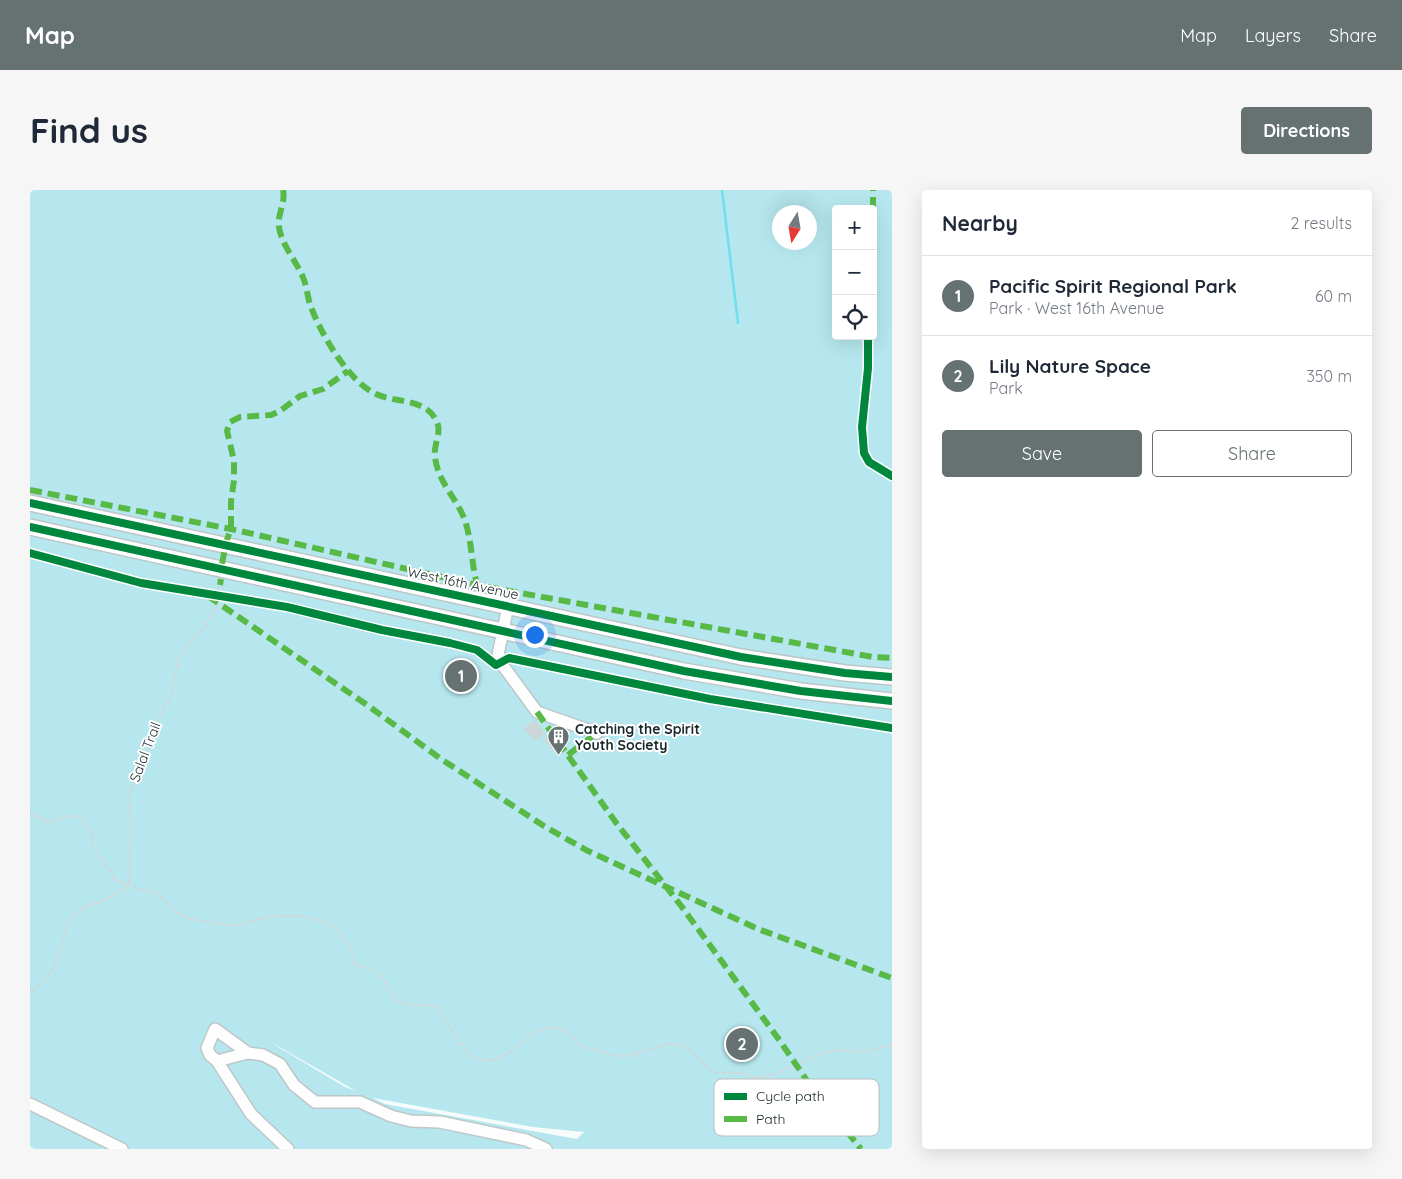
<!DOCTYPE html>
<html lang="en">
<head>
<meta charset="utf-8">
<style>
  body { margin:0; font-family:Quicksand,sans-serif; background:#f6f6f7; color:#1f2937 }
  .controls { position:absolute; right:15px; top:15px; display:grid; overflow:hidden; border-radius:5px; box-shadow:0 5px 20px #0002 }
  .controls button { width:45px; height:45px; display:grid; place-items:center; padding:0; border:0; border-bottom:1px solid #e0e1e3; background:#fff; color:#1f2937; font:25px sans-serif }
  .compass { position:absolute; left:742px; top:15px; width:45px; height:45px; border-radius:50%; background:#fff; box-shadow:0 5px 20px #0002; rotate:191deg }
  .you { position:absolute; left:504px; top:444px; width:18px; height:18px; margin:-12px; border:4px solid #fff; border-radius:50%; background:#1a73e8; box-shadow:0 0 0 8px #1a73e833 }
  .badge { display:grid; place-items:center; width:32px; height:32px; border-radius:50%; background:#667172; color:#fff; font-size:16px; font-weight:700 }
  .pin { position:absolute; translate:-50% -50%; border:2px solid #fff; box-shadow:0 1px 5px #0006 }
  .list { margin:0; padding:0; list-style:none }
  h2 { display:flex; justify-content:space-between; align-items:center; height:65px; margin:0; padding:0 20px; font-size:21px }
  h2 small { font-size:16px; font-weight:400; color:#747a83 }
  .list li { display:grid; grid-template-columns:32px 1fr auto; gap:15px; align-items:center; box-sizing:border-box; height:80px; padding:0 20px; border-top:1px solid #e0e1e3 }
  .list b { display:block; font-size:19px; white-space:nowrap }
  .list p { margin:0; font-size:16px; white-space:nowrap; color:#747a83 }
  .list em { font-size:16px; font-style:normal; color:#747a83 }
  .actions { display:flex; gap:10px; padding:15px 20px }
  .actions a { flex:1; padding:11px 0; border:1px solid #667172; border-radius:5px; text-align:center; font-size:18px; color:#667172 }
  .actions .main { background:#667172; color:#fff }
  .icon { flex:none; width:28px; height:28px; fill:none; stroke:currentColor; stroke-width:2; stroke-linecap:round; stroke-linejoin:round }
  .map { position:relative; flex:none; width:862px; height:959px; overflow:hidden; border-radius:5px }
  header { display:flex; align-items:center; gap:30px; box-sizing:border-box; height:70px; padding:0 25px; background:#667172; color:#fff }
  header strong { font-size:24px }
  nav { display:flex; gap:28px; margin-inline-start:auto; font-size:18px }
  .intro { display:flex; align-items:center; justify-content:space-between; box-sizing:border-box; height:120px; padding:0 30px }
  h1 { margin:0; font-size:35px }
  .button { padding:12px 22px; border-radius:5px; background:#667172; color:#fff; font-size:18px; font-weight:700 }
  main { display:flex; gap:30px; padding:0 30px }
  aside { flex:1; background:#fff; border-radius:5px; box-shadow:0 5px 20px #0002 }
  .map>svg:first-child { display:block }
  .green { fill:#b6e7ee; fill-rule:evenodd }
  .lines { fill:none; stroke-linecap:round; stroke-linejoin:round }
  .stream { stroke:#70dfee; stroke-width:2.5 }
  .building { fill:#cdd7d8 }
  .minor-casing { stroke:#bec7c8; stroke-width:14 }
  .major-casing { stroke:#bec7c8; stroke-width:18 }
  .path { stroke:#d3d6d6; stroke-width:2; stroke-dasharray:5 2.5; stroke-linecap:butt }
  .minor { stroke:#fefefe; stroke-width:11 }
  .major { stroke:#fefefe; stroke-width:15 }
  .quiet { stroke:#58b947; stroke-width:6; stroke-dasharray:12 6; stroke-linecap:butt }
  .cycleway-casing { stroke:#fff; stroke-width:11 }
  .cycleway { stroke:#00873e; stroke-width:8 }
  .labels { text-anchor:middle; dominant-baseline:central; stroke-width:4; stroke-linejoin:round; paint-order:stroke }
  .street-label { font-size:14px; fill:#182729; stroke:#fff }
  .poi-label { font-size:14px; font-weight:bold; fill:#182729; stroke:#fff; text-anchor:start }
  .key { fill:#fff; stroke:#babebf; stroke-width:1 }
  .key-label { font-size:14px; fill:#182729 }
</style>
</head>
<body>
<header>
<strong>Map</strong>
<nav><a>Map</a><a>Layers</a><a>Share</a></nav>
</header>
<div class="intro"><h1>Find us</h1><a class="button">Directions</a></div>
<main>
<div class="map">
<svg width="862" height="959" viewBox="0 0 862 959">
  <rect width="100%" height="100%" fill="#f6fbfb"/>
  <path class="green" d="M0,0H862V959H0ZM806,19H843V146H806ZM749,22H779V52H749ZM245,855H246L326,901L315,897ZM343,908L503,937L554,942L547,949L355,914Z"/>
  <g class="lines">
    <path class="stream" d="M692,0L708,133"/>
  </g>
  <path class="building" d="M505,530L515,543L504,551L494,538Z
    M517,546L527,558L523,561L513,549Z"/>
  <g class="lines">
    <defs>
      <path id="minor" d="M478,416L468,465L471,473L507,522L567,543
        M218,863L187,871L180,865L177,858L185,839L218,863L233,865L250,874L264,895L285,912H330L361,926L381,931L410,932L496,950L516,959
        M187,871L221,924L258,959
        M0,914L92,959"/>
      <path id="major" d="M0,313L711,467L815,483L862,487
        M0,337L654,481L771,501L862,511"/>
    </defs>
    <use href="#minor" class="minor-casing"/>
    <use href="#major" class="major-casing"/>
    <path class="path" d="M188,402L190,395
      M0,624L19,632L42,625L52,629L61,644L62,655L85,690L99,695L101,630L98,607L117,563L127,530L140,509L149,466L174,437L187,414
      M0,801C29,790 31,744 44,725C52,714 69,714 79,708C86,705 93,699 99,695C108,701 118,699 128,704C136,708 139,718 147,723C161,731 183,733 199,735C210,736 219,732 229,729C269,721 315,725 324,773C332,779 341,777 349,784C358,793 361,810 374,813C385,816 395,814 406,817L439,866L455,871L466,869L481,862L504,842L519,837L532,839L553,857L588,866H599L637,854L650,855L660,860L681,880L689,883H712L725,888L748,883L787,865L806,860L834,862L862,855"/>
    <use href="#minor" class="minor"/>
    <use href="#major" class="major"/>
    <path class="quiet" d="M253,0C256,13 247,24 249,37C251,53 265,70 272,85C277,95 277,107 281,117C291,144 319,192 346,204C365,213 395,208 406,230C413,242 403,254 405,267C408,292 425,306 434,328C442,349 441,372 447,394
      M843,19V0
      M0,300L201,339L452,396L843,467L862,468
      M195,355L201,339V312L204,290V271L197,241L200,232L210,227L241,225L250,221L270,206L293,199L318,181
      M192,374L195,358
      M190,395L191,389
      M178,406L340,517L411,569L514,636L556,660L728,739L862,788
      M507,522L587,634L652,717L750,851L782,898L831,959
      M538,565L567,543"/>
    <defs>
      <path id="cycleway" d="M838,146V178L832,237L834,263L839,272L862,286
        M0,313L711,467L815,483L862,487
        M0,337L654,481L771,501L862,511
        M0,363L111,393L257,417L352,440L420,453L447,460L466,475L479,468L680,509L862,538"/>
    </defs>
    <use href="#cycleway" class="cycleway-casing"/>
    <use href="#cycleway" class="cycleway"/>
  </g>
  <defs>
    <symbol id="building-pin" viewBox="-11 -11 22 30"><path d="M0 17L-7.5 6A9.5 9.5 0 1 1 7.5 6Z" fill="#667172" stroke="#fff"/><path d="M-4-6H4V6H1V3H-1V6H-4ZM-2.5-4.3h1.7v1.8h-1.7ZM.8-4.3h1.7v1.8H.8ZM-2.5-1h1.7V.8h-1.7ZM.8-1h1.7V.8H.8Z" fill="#fff"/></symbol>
  </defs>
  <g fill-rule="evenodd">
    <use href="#building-pin" x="516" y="534" width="25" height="34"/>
  </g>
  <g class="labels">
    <g class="street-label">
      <text transform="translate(433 393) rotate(12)">West 16th Avenue</text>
      <text transform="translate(115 562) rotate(-69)">Salal Trail</text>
    </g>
    <g class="poi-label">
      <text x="545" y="539">Catching the Spirit<tspan x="545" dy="16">Youth Society</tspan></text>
    </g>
  </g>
  <rect x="684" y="889" width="165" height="57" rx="8" class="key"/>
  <rect x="694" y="903" width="23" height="7" fill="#00873e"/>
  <rect x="694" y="926" width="23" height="6" fill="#58b947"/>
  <g class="key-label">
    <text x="726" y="911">Cycle path</text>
    <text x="726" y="934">Path</text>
  </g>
</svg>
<div class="controls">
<button>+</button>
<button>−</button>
<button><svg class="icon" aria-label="locate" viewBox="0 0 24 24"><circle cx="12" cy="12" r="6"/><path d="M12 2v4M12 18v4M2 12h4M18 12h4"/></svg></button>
</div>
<svg class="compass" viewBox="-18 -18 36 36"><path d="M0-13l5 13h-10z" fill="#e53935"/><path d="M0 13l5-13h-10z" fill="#747a83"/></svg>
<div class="you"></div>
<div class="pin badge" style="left:431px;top:486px">1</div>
<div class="pin badge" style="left:712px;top:854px">2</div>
</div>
<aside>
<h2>Nearby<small>2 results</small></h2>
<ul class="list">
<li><span class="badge">1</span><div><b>Pacific Spirit Regional Park</b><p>Park · West 16th Avenue</p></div><em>60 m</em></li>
<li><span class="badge">2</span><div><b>Lily Nature Space</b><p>Park</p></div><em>350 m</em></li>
</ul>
<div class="actions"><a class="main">Save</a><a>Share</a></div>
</aside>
</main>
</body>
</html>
